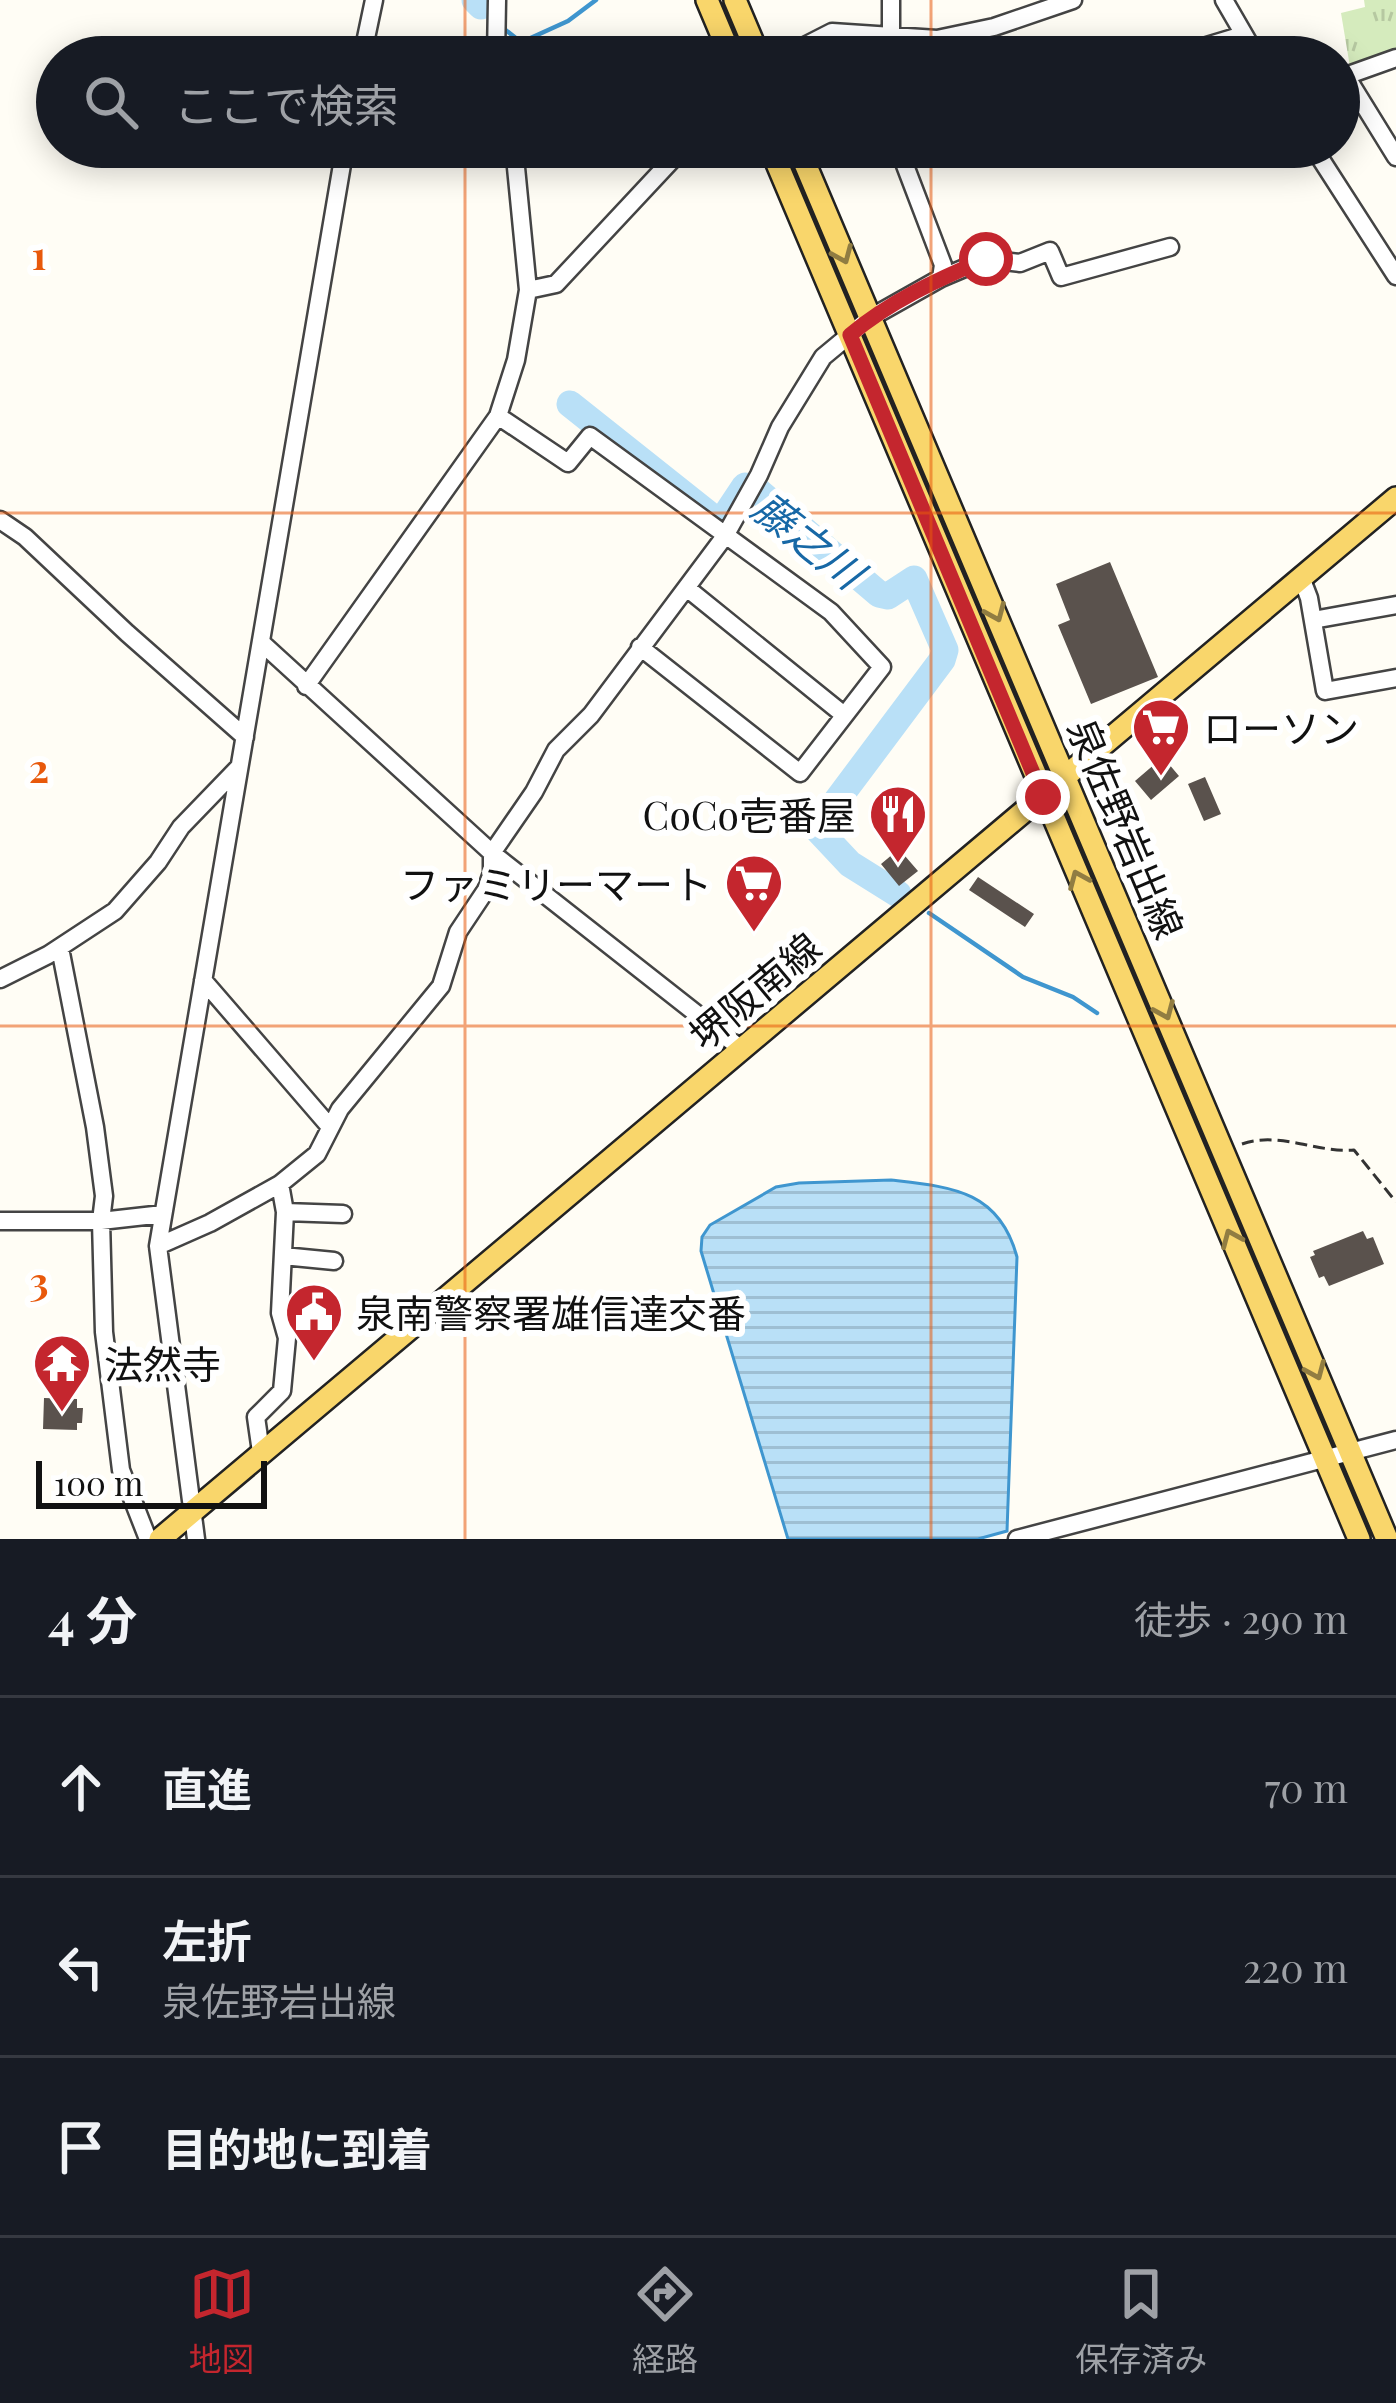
<!DOCTYPE html>
<html lang="ja">
<head>
<meta charset="utf-8">
<style>
  body { margin:0; font-family:"Playfair Display","Noto Sans JP",serif; background:#242831; color:#f1f3f6 }
  .scale { position:absolute; left:36px; bottom:30px; width:231px; box-sizing:border-box; padding-left:12px; border:6px solid #111; border-top:0; font-size:33px; line-height:42px; white-space:nowrap; color:#111; -webkit-text-stroke:9px #fff; paint-order:stroke }
  .stop { position:absolute; width:36px; height:36px; margin:-27px; border:9px solid #c4262e; border-radius:50%; background:#fff }
  .stop.end { background:#c4262e; border-color:#fff; box-shadow:0 3px 12px #0008 }
  .list { margin:0; padding:0; list-style:none }
  h2 { display:flex; justify-content:space-between; align-items:center; height:156px; margin:0; padding:0 48px; font-size:51px }
  h2 small { font-size:39px; font-weight:400; color:#9ea1a6 }
  .list li { display:grid; grid-template-columns:78px 1fr auto; gap:36px; align-items:center; box-sizing:border-box; height:180px; padding:0 48px; border-top:3px solid #363941 }
  .list b { display:block; font-size:45px; white-space:nowrap }
  .list p { margin:0; font-size:39px; white-space:nowrap; color:#9ea1a6 }
  .list em { font-size:39px; font-style:normal; color:#9ea1a6 }
  .icon { flex:none; width:66px; height:66px; fill:none; stroke:currentColor; stroke-width:2; stroke-linecap:round; stroke-linejoin:round }
  .map { position:relative; flex:none; width:1396px; height:1539px; overflow:hidden }
  .search { position:absolute; background:#171b24; box-shadow:0 6px 30px #0003; left:36px; right:36px; top:36px; height:132px; display:flex; align-items:center; gap:30px; box-sizing:border-box; padding:0 42px; border-radius:66px; color:#9ea1a6; font-size:45px }
  .sheet { height:696px; background:#171b24 }
  nav { display:flex; justify-content:space-around; align-items:center; box-sizing:border-box; height:168px; border-top:3px solid #363941; background:#171b24; font-size:33px; color:#9ea1a6 }
  nav a { display:grid; justify-items:center; gap:6px }
  nav .on { color:#c4262e }
  .map>svg:first-child { display:block }
  .park { fill:url(#park-tufts) }
  .water { fill:url(#water-rules); stroke:#3f96cf; stroke-width:3 }
  .lines { fill:none; stroke-linecap:round; stroke-linejoin:round }
  .stream { stroke:#3f96cf; stroke-width:4.5 }
  .river { stroke:#b9e0f7; stroke-width:27 }
  .building { fill:#5a524d }
  .minor-casing { stroke:#444; stroke-width:21 }
  .major-casing { stroke:#222; stroke-width:26 }
  .path { stroke:#333; stroke-width:3; stroke-dasharray:12 6; stroke-linecap:butt }
  .minor { stroke:#fff; stroke-width:16 }
  .major { stroke:#f9d66b; stroke-width:21 }
  .oneway { stroke:#917d42 }
  .route { stroke:#c4262e; stroke-width:15 }
  .grid { fill:none; stroke:#e8590c; stroke-width:3; stroke-opacity:0.55 }
  .labels { text-anchor:middle; dominant-baseline:central; stroke-width:12; stroke-linejoin:round; paint-order:stroke }
  .poi-label { font-size:39px; fill:#111; stroke:#fff; text-anchor:start }
  .street-label { font-size:39px; fill:#111; stroke:#fff }
  .water-label { font-size:42px; font-style:italic; fill:#1768a6; stroke:#fff }
  .grid-label { font-size:39px; text-anchor:middle; font-weight:bold; fill:#e8590c; stroke:#fff; stroke-width:12; stroke-linejoin:round; paint-order:stroke }
</style>
</head>
<body>
<div class="map">
<svg width="1396" height="1539" viewBox="0 0 1396 1539">
  <defs>
    <pattern id="park-tufts" width="24" height="20" patternUnits="userSpaceOnUse" patternTransform="scale(3)"><rect width="24" height="20" fill="#d5ebbd"/><path d="M3 7l-1-3M5 7V3M7 7l1-3M15 17l-1-3M17 17v-4M19 17l1-3" fill="none" stroke="#b6c8a1"/></pattern>
    <pattern id="water-rules" width="6" height="5" patternUnits="userSpaceOnUse" patternTransform="scale(3)"><rect width="6" height="5" fill="#b9e0f7"/><path d="M0 2.5h6" fill="none" stroke="#9ebfd3"/></pattern>
  </defs>
  <rect width="100%" height="100%" fill="#fffdf5"/>
  <path class="park" d="M1364,0H1396V48L1350,67L1341,13L1365,7Z"/>
  <path class="water" d="M891,1180C951,1187 999,1190 1017,1257L1007,1531L978,1539H788L701,1251L702,1237L710,1225L776,1187L799,1183Z"/>
  <g class="lines">
    <path class="stream" d="M503,28L517,39L524,41L568,21L596,0
      M929,913L1023,977L1073,997L1097,1013"/>
    <path class="river" d="M475,0L481,6
      M570,404L716,520L723,519L745,486L758,491L879,594L888,596L914,579L945,650L942,660L820,823L819,831L850,864L898,894"/>
  </g>
  <path class="building" d="M1110,562L1158,677L1091,704L1058,625L1070,620L1056,584Z
    M1163,757L1179,776L1151,800L1135,781Z
    M1205,777L1221,814L1204,821L1188,784Z
    M899,849L918,871L899,886L881,864Z
    M978,877L1034,914L1025,927L969,890Z
    M1363,1231L1367,1239L1373,1237L1384,1264L1329,1286L1324,1276L1319,1278L1310,1257L1315,1255L1313,1251Z
    M44,1398L77,1399V1408H83L82,1423H77V1430L43,1429Z"/>
  <g class="lines">
    <defs>
      <path id="minor" d="M891,0V38
        M1224,0L1257,57
        M362,57L374,0
        M496,57L497,0
        M783,57L832,32L937,39L994,27L1073,0
        M1170,57L1243,35
        M1346,76L1396,157
        M1340,78L1396,58
        M898,147L943,265L941,278
        M1313,147L1396,276
        M528,290L556,284L684,147
        M498,416L568,463L590,436L831,612L882,667L800,773L640,647
        M0,520L25,537L127,633L245,737
        M1301,577L1309,598L1325,691L1396,678
        M688,589L844,715
        M1313,620L1396,605
        M263,644L492,853L740,1048
        M306,686L498,416L516,360L528,290L514,147
        M60,948L95,1127L104,1196L101,1221L104,1332L121,1470L148,1539
        M0,979L48,955L115,911L158,862L181,827L238,768
        M203,980L330,1127
        M285,1212L343,1214
        M0,1221H101L163,1214
        M158,1246L210,1223L280,1184L317,1154L340,1109L441,986L458,932L486,890L492,873V853L534,792L556,750L591,715L725,536L759,475L780,427L823,357L870,318L941,278L986,259L1020,263L1050,251L1061,277L1170,247
        M283,1256L334,1261
        M261,1452L256,1417L282,1391L287,1338L280,1313L285,1212L280,1184
        M196,1539L158,1246L345,147
        M1017,1539L1396,1440"/>
      <path id="major" d="M707,0L731,57
        M735,0L759,57
        M770,147L1359,1539
        M798,147L1387,1539
        M160,1539L1396,498"/>
    </defs>
    <use href="#minor" class="minor-casing"/>
    <use href="#major" class="major-casing"/>
    <path class="path" d="M1242,1144C1279,1131 1316,1153 1354,1150L1396,1202"/>
    <use href="#minor" class="minor"/>
    <use href="#major" class="major"/>
  </g>
  <defs><path id="oneway-chevron" d="M-2-3.5L2.5 0L-2 3.5" fill="none" stroke-width="1.6" stroke-linecap="round" stroke-linejoin="round" transform="scale(3)"/></defs>
  <g class="oneway">
    <use href="#oneway-chevron" transform="translate(843 255) rotate(67)"/>
    <use href="#oneway-chevron" transform="translate(996 613) rotate(67)"/>
    <use href="#oneway-chevron" transform="translate(1078 879) rotate(-113)"/>
    <use href="#oneway-chevron" transform="translate(1165 1011) rotate(67)"/>
    <use href="#oneway-chevron" transform="translate(1231 1238) rotate(-113)"/>
    <use href="#oneway-chevron" transform="translate(1316 1371) rotate(67)"/>
  </g>
  <g class="lines">
    <path class="route" d="M986,259C938,279 889,302 850,335L1043,797"/>
  </g>
  <path class="grid" d="M465,0V57M931,0V57M465,147V1539M931,147V1539M0,513H1396M0,1026H1396"/>
  <defs>
    <symbol id="supermarket-pin" viewBox="-11 -11 22 30"><path d="M0 17L-7.5 6A9.5 9.5 0 1 1 7.5 6Z" fill="#c4262e" stroke="#fff"/><path d="M-6-5.5h2.5l.6 2H6L4.5 2H-2.5L-4.4-4H-6ZM-1.5 3.2a1.3 1.3 0 1 0 .1 0ZM3 3.2a1.3 1.3 0 1 0 .1 0Z" fill="#fff"/></symbol>
    <symbol id="restaurant-pin" viewBox="-11 -11 22 30"><path d="M0 17L-7.5 6A9.5 9.5 0 1 1 7.5 6Z" fill="#c4262e" stroke="#fff"/><path d="M-5-6h1v4h1v-4h1v4h1v-4h1v5L-1.5 .5V6h-2V.5L-5-1ZM5-6V6H3V1.5H1.5Q1.5-4 5-6Z" fill="#fff"/></symbol>
    <symbol id="civic-pin" viewBox="-11 -11 22 30"><path d="M0 17L-7.5 6A9.5 9.5 0 1 1 7.5 6Z" fill="#c4262e" stroke="#fff"/><path d="M-.6-6.5H3V-4.5H.6V-3L4-1V1h2V6H-6V1h2V-1L-.6-3ZM-1.2 2.5V6h2.4V2.5Z" fill="#fff"/></symbol>
    <symbol id="temple-pin" viewBox="-11 -11 22 30"><path d="M0 17L-7.5 6A9.5 9.5 0 1 1 7.5 6Z" fill="#c4262e" stroke="#fff"/><path d="M0-6L5-2H3V0L6.5 2.5H4V6H1.5V3h-3V6H-4V2.5H-6.5L-3 0V-2H-5Z" fill="#fff"/></symbol>
  </defs>
  <g fill-rule="evenodd">
    <use href="#supermarket-pin" x="1128" y="694" width="66" height="90"/>
    <use href="#restaurant-pin" x="865" y="781" width="66" height="90"/>
    <use href="#supermarket-pin" x="721" y="850" width="66" height="90"/>
    <use href="#civic-pin" x="281" y="1279" width="66" height="90"/>
    <use href="#temple-pin" x="29" y="1330" width="66" height="90"/>
  </g>
  <g class="labels">
    <g class="poi-label">
      <text x="1203" y="727">ローソン</text>
      <text x="856" y="814" text-anchor="end">CoCo壱番屋</text>
      <text x="712" y="883" text-anchor="end">ファミリーマート</text>
      <text x="356" y="1312">泉南警察署雄信達交番</text>
      <text x="104" y="1363">法然寺</text>
    </g>
    <g class="street-label">
      <text transform="translate(1127 828) rotate(67)">泉佐野岩出線</text>
      <text transform="translate(754 990) rotate(-40)">堺阪南線</text>
    </g>
    <g class="water-label">
      <text transform="translate(809 539) rotate(38)">藤之川</text>
    </g>
  </g>
  <g class="grid-label">
    <text x="39" y="270">1</text>
    <text x="39" y="783">2</text>
    <text x="39" y="1296">3</text>
  </g>
</svg>
<div class="scale">100 m</div>
<div class="stop" style="left:986px;top:259px"></div>
<div class="stop end" style="left:1043px;top:797px"></div>
<div class="search"><svg class="icon" aria-label="search" viewBox="0 0 24 24"><circle cx="10" cy="10" r="6"/><path d="M15 15l6 6"/></svg>ここで検索</div>
</div>
<section class="sheet">
<h2>4 分<small>徒歩 · 290 m</small></h2>
<ul class="list">
<li><svg class="icon" aria-label="ahead" viewBox="0 0 24 24"><path d="M12 20V5M6 11l6-6 6 6"/></svg><div><b>直進</b></div><em>70 m</em></li>
<li><svg class="icon" aria-label="left" viewBox="0 0 24 24"><path d="M17 20v-9H6M10 6l-5 5 5 5"/></svg><div><b>左折</b><p>泉佐野岩出線</p></div><em>220 m</em></li>
<li><svg class="icon" aria-label="arrive" viewBox="0 0 24 24"><path d="M6 21V4h12l-3 4 3 4H6"/></svg><div><b>目的地に到着</b></div></li>
</ul>
</section>
<nav>
<a class="on"><svg class="icon" aria-label="map" viewBox="0 0 24 24"><path d="M3 6l6-2 6 2 6-2v14l-6 2-6-2-6 2zM9 4v14M15 6v14"/></svg>地図</a>
<a><svg class="icon" aria-label="directions" viewBox="0 0 24 24"><path d="M12 3l9 9-9 9-9-9zM9 14v-3h6M13 9l2 2-2 2"/></svg>経路</a>
<a><svg class="icon" aria-label="saved" viewBox="0 0 24 24"><path d="M7 4h10v16l-5-4-5 4z"/></svg>保存済み</a>
</nav>
</body>
</html>
